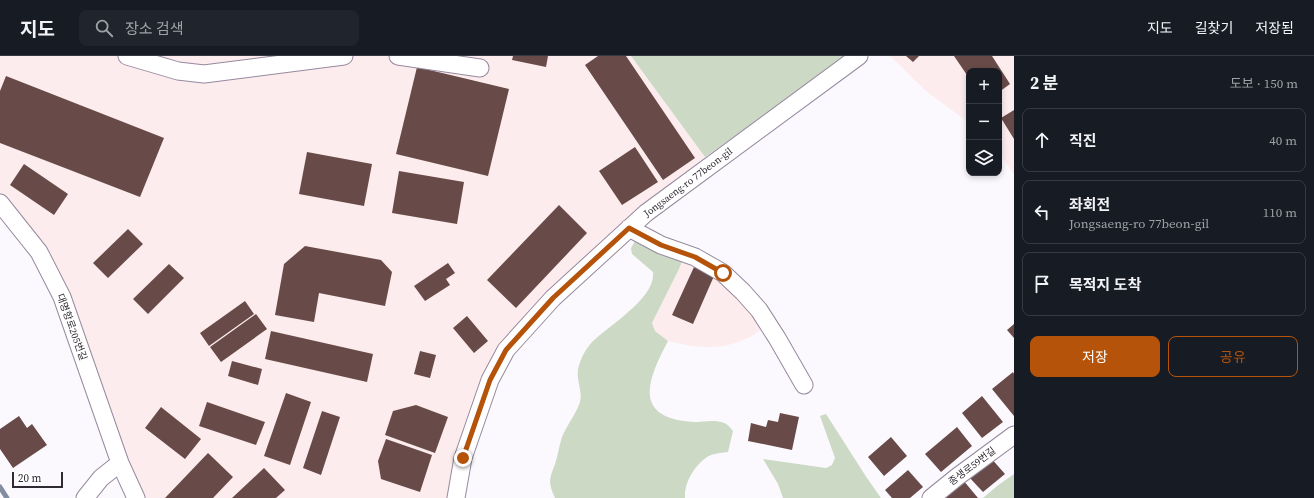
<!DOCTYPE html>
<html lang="ko">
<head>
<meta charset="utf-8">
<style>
  body { margin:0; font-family:"Source Serif 4","Noto Sans KR",serif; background:#20242c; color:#f1f3f6 }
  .controls { position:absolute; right:12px; top:12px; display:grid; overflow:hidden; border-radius:8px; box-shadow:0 2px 6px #0003 }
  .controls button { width:36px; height:36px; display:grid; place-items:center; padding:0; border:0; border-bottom:1px solid #363941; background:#171b24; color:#f1f3f6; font:20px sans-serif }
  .scale { position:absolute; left:12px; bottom:10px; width:51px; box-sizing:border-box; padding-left:4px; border:2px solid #302a33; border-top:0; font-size:11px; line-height:14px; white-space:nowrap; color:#302a33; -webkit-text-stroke:3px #fff; paint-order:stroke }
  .stop { position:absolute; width:12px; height:12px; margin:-9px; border:3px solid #b45309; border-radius:50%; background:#fff }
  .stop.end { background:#b45309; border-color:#fff; box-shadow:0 1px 4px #0008 }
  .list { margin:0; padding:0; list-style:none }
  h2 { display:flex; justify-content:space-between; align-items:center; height:52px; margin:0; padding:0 16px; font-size:17px }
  h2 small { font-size:13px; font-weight:400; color:#9ea1a6 }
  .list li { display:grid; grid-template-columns:26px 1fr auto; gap:12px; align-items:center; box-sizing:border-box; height:64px; margin:0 8px 8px; padding:0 8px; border:1px solid #363941; border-radius:8px }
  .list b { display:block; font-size:15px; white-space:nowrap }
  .list p { margin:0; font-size:13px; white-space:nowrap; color:#9ea1a6 }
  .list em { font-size:13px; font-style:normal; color:#9ea1a6 }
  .actions { display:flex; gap:8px; padding:12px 16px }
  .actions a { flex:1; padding:9px 0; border:1px solid #b45309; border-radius:8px; text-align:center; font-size:14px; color:#b45309 }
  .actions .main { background:#b45309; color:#fff }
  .icon { flex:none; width:22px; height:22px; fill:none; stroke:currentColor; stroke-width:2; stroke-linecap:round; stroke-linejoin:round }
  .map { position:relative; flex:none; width:1014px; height:442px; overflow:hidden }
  header { display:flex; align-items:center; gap:24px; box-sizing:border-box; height:56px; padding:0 20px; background:#171b24; border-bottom:1px solid #363941 }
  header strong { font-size:19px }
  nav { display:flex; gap:22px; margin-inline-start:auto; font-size:14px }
  .search { width:280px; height:36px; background:#20242c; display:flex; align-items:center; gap:10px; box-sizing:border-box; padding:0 14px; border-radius:8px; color:#9ea1a6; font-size:15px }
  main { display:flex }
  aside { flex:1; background:#171b24 }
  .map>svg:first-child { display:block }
  .industrial { fill:#fceced }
  .green { fill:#ccd9c5 }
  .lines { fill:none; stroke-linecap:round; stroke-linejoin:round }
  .stream { stroke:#828da1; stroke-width:5 }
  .building { fill:#684b48 }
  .minor-casing { stroke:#96899f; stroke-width:19 }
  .minor { stroke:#fff; stroke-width:17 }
  .route { stroke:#b45309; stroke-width:5 }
  .labels { text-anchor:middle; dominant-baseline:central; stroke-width:4; stroke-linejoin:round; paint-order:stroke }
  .street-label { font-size:10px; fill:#302a33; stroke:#fff }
</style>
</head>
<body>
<header>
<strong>지도</strong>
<div class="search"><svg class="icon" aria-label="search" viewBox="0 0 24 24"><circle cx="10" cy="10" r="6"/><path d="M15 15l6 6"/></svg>장소 검색</div>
<nav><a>지도</a><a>길찾기</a><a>저장됨</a></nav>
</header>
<main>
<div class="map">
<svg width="1014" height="442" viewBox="0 0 1014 442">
  <rect width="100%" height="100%" fill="#fcf9fe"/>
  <path class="industrial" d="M0,0H631L705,101L651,143L600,186L531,255L506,285L449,442H144L130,414L97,322L4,143L0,138Z
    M890,0H1014V118L999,97V15H969V67L926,35Z
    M683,203L714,216L764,271L752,280L738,286L725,290L709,291L691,290L668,285L655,275L652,267L679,213Z"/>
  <path class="green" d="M631,0H849L705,101Z
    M635,185L642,186L683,203L679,213L652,267L655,275L668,285C647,325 632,362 694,366C703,366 715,363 724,367C728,368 731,373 733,375L728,396C721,397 713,397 707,401C694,410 684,427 685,442H555C548,426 549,424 555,408C558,399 559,390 562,381C567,369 576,358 580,346C582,337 579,331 578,322C576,310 584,295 592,286C609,269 656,242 653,216L632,198L631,192Z
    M826,358L867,422L881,442H783L778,428L763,403L826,412L832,409L835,402L820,360Z
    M1014,418V442H983L997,430Z"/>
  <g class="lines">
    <path class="stream" d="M0,431L7,442"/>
  </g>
  <path class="building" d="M513,0H548L546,11L512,4Z
    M598,0H626L695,102L663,124L585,9Z
    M906,0H919L913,6Z
    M954,0H992L1010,28L999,36V15H969V22Z
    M417,11L509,33L488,120L396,98Z
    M6,20L164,82L140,141L0,87V35Z
    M1014,54V83L1001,62Z
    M635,91L658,126L622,149L599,115Z
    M307,96L372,108L364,150L299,138Z
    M24,108L68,138L54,159L10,129Z
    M399,115L464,126L457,168L392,157Z
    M559,149L587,177L516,252L487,224Z
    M128,173L143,188L108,222L93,207Z
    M305,190L381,204L392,216L385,250L319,237L314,266L275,259L284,208Z
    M448,207L455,217L446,223L450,229L425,245L414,230Z
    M169,208L184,222L148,258L133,243Z
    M694,211L714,220L693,268L672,259Z
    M245,245L254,258L209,290L200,277Z
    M256,258L267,273L221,306L210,291Z
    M467,260L488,285L474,297L453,272Z
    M1014,268V282L1007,274Z
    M271,275L373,298L367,326L265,303Z
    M420,295L436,299L430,322L414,318Z
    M232,305L262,313L258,329L228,320Z
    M1013,316L1014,318V360L992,333Z
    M286,337L311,346L290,409L264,400Z
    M982,340L1003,366L982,382L962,357Z
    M207,346L265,366L256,389L199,370Z
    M416,349L448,361L435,397L385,379L393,355Z
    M161,351L201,383L185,403L145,372Z
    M322,355L340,361L321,419L303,412Z
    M780,357L799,361L792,394L748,385L751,367L766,371L768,364L778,366Z
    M19,360L27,372L32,368L47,389L13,412L0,393V373Z
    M957,371L972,390L941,416L925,398Z
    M891,381L907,400L884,420L868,401Z
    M386,383L432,399L420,436L381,423L378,405Z
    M208,397L233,421L213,442H165Z
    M990,401L1005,418L983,436L968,420Z
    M264,412L285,434L276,442H232Z
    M908,414L923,431L910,442H892L885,434Z
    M963,424L978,442H942Z"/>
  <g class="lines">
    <defs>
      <path id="minor" d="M127,0L178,15L204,18L344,0
        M398,0L480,12
        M0,147L39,196L62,241L120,407L136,442
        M629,172L661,189L695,201L723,217L743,236L759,254L777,282L804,329
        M85,442L101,422L120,407
        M456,442L463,402L490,324L506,294L553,242L646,157L859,0
        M931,442L957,421L1014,379"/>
    </defs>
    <use href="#minor" class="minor-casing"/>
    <use href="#minor" class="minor"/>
  </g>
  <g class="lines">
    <path class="route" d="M463,402L490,324L506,294L553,242L629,172L661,189L695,201L723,217"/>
  </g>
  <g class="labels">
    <g class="street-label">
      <text transform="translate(688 126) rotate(-37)">Jongsaeng-ro 77beon-gil</text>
      <text transform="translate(72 271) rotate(70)">대명항로205번길</text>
      <text transform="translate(972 410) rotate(-37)">종생로59번길</text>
    </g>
  </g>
</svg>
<div class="controls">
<button>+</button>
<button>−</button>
<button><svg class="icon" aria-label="layers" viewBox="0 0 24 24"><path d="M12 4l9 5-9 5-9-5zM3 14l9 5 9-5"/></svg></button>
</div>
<div class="scale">20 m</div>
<div class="stop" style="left:723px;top:217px"></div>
<div class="stop end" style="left:463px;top:402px"></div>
</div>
<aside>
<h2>2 분<small>도보 · 150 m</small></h2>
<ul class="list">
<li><svg class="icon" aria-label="ahead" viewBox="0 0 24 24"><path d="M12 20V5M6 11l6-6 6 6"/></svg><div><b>직진</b></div><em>40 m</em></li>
<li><svg class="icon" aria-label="left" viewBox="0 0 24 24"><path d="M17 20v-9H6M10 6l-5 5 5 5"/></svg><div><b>좌회전</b><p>Jongsaeng-ro 77beon-gil</p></div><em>110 m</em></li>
<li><svg class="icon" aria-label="arrive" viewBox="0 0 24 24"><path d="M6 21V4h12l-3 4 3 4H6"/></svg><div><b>목적지 도착</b></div></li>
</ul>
<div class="actions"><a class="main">저장</a><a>공유</a></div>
</aside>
</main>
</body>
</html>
